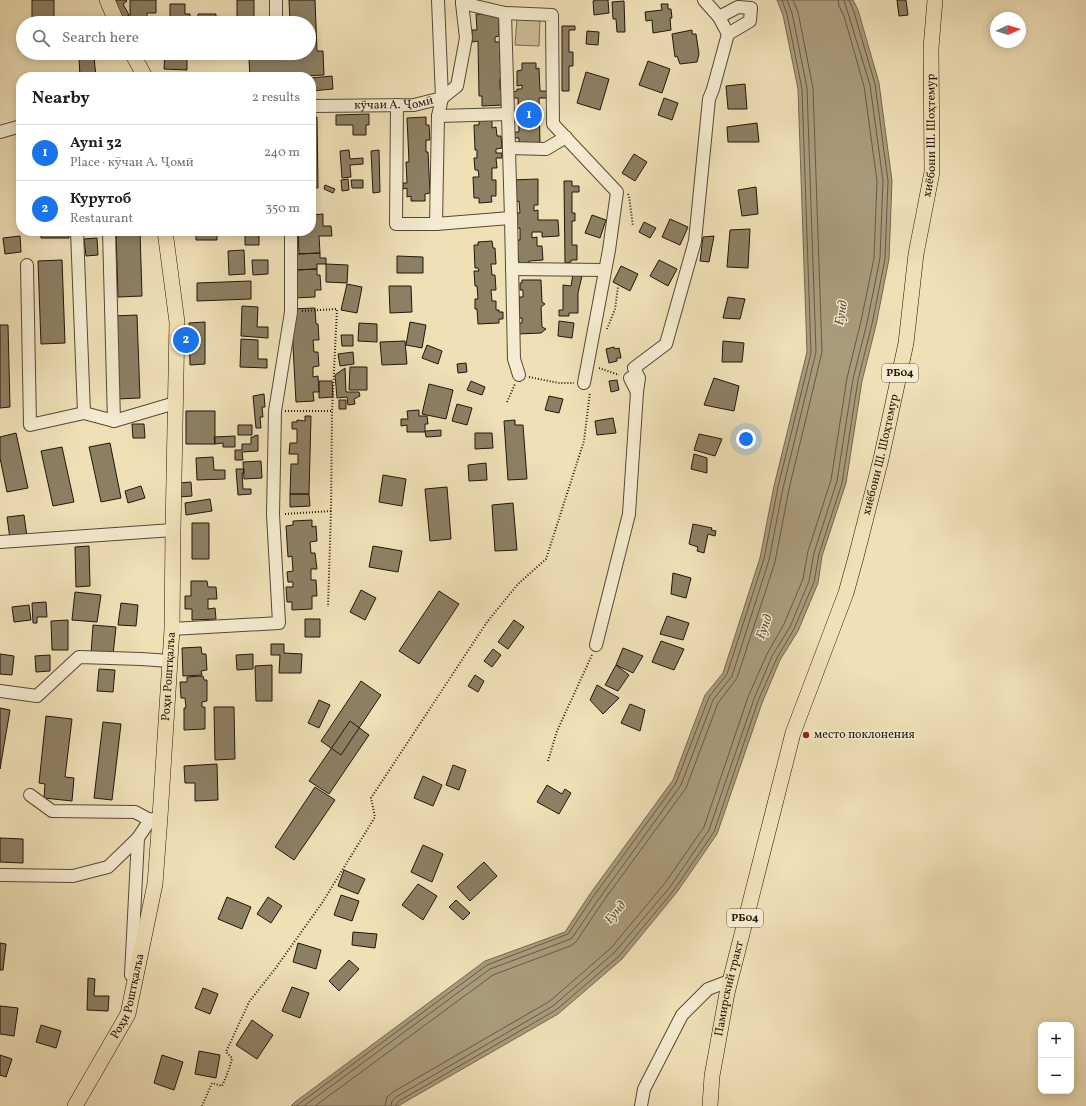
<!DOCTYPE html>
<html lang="en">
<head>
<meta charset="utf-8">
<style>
  body { margin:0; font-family:Vollkorn,serif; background:#f2f2f2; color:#202124 }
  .controls { position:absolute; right:12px; bottom:12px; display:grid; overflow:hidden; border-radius:8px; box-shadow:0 2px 10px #0003 }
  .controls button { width:36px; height:36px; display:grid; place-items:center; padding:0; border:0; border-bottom:1px solid #e0e0e0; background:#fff; color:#202124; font:20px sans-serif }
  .compass { position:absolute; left:990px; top:12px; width:36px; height:36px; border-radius:50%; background:#fff; box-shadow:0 2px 10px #0003; rotate:86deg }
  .you { position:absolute; left:746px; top:439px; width:14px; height:14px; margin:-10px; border:3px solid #fff; border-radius:50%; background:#1a73e8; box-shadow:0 0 0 6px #1a73e833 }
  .badge { display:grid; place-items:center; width:26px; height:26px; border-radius:50%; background:#1a73e8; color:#fff; font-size:13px; font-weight:700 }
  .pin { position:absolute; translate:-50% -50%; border:2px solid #fff; box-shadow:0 1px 4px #0006 }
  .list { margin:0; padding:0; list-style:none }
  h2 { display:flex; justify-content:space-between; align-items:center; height:52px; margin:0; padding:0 16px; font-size:17px }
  h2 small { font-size:13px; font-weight:400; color:#757577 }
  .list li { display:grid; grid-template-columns:26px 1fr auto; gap:12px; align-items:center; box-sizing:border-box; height:56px; padding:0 16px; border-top:1px solid #e0e0e0 }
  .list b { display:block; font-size:15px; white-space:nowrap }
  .list p { margin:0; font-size:13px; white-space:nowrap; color:#757577 }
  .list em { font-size:13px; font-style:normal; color:#757577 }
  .icon { flex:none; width:22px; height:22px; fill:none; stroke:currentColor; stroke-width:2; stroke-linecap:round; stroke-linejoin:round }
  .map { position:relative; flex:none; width:1086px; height:1106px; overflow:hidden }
  .search { position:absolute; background:#fff; box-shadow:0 2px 10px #0003; left:16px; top:16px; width:300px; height:44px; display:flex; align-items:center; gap:10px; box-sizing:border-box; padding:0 14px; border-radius:22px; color:#757577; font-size:15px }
  .panel { position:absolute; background:#fff; box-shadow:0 2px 10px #0003; left:16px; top:72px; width:300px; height:164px; border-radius:16px }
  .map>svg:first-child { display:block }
  .green { fill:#ccbe99; stroke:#766a52 }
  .water { fill:#a99c7c; stroke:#72674f }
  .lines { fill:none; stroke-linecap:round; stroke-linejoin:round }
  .shore { stroke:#645a44; stroke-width:1 }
  .building { fill:#8c8064; stroke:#20170c }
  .minor-casing { stroke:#544936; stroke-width:14 }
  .major-casing { stroke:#20170c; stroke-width:16 }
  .path { stroke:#20170c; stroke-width:2; stroke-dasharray:1 2; stroke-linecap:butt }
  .minor { stroke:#f5ebd0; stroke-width:12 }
  .major { stroke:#efe0b6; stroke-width:15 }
  .poi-dot { fill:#8f2418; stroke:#f5ebd0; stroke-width:1.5 }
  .labels { text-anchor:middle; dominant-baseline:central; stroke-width:3; stroke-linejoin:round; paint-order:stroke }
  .shield { fill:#f5ebd0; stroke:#605747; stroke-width:1 }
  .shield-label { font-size:11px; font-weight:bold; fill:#20170c }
  .street-label { font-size:12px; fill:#20170c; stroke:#f5ebd0 }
  .poi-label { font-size:12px; fill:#20170c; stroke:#f5ebd0; text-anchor:start }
  .water-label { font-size:13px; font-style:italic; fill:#574c39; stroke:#f5ebd0 }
</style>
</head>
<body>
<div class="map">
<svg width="1086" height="1106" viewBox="0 0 1086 1106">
  <rect width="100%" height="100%" fill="#efe0b6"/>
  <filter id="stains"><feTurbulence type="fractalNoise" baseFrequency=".005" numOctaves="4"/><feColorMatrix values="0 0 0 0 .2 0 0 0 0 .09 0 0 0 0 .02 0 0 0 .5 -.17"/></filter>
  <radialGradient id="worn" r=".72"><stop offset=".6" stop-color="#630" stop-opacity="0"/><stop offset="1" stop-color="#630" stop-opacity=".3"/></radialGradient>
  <path class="green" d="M517,18L540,20L539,46L515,45Z"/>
  <path class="water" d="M777,0H853L858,10L879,83L892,181L889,259L876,325L862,381L846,483L822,556L818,583L798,631L780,660L762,703L717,834L677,892L622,959L558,1014L398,1106H291L295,1102L485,961L565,932L590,894L673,780L705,695L723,673L760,558L774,486L807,352L798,89L783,15Z"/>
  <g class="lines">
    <path class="shore" d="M296,1106L487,965L568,934L593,897L676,783L709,697L727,674L764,559L778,487L811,353L802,89L787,14L782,0
      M304,1106L490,969L568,940L572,938L598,900L681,785L713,700L732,676L769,560L783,488L816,352L807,88L792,13L787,0
      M315,1106L493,975L570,946L576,942L602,903L686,788L718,703L737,678L775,562L789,489L822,352L813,88L798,12L793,0
      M385,1106L387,1097L393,1092L550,1001L611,948L665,883L704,827L748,697L767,654L784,624L803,579L808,551L831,480L847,378L861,321L874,258L877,181L864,86L844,16L839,6L838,0
      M391,1106L392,1101L396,1097L553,1006L615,952L670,887L709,830L754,699L772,656L790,627L809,581L814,553L837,481L853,379L867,323L880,258L883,181L870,85L844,0
      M396,1106L397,1103L399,1101L556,1010L619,956L674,890L714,832L758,701L777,658L794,629L814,582L819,554L842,483L858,380L872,324L885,259L888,181L875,84L854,12L849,0"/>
  </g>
  <path class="building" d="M32,0H54V18L32,17Z
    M109,0H126L127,1L123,4L129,15L121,21Z
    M130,0H156V13H147V23H130Z
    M237,0H254V23H237Z
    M289,0H315L317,51H323L324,75L289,77H250L249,59L291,57V53H309V23H290Z
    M596,0H608L609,13L594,15L593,1Z
    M897,0H906L908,15L899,16Z
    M624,1L625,32H617L616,19H613L612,2Z
    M170,4H185V14H190V23H170Z
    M661,4H668V9H671L672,18H670L671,30L653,33L652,20L646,21L645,12L662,10Z
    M198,14H216V23H198Z
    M476,14H499V36L495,37V42H500V60L504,59L505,78L500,79V89H504V105L482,106V96H479L478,41L472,42V30H477Z
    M562,26H575V30H569V52H573V66H569V91H562Z
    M692,30V34H696L699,54L697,62L680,64L677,56L675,57L672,34Z
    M587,31L599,32L598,45L586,44Z
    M78,53H87V57L79,58Z
    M165,53H187V70L164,69Z
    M237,53H254V55H237Z
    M94,57L96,77H80L79,58Z
    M648,61L670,69L662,93L639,85Z
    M522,63H536V69L539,68L540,91H550V98H539L540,144H519V138H514V132H519L518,98H512V92L517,91V89H522V85L517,86V71L522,70Z
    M586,72L609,79L600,110L577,103Z
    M113,75L114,77H96V76Z
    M332,76L333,89L311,91V78Z
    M745,84L747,109H728L726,86Z
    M664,98L678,103L672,120L658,115Z
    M311,110L312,117H317L318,188H311V193Z
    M369,114V125H366V135H353V125H336V115Z
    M426,117V125H429L430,140H426V152H428L430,193L425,194V201H411V196L407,197V188L403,189V183H407L406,162H409L407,118Z
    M479,120H492V128L496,127L497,136H501L502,148L496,149V153H502V158H496L497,168H492V180H496V196H491L492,202L479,203V198H474L473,177H479L478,170H475L474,158H477V150H475L474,125H479Z
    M757,123L759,142H728L727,127Z
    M349,150L350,159L363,158V164L350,165L351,177L342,178L340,151Z
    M379,150L380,192L373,193L371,151Z
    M634,154L647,162L635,181L622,173Z
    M348,179L349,190L342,191L341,180Z
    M538,179V205H534V211L538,210V220H558L559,236L542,237V232H532V238L537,237V246H542L543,260L529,261V263H519L518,256H515V240H520V228L515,229V213H520L519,201L516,202L512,180Z
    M351,180H363V188H352Z
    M564,181H572V186H579V192H572V213H575V221H572V245H577V260H571V262L565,263Z
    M325,185L335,189L333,193L324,189Z
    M756,187L758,214L742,216L738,190Z
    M323,214V226H331L332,236H319L320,253L299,254L298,231H311V215Z
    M592,215L606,220L600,238L585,233Z
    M670,219L688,227L680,245L662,237Z
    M644,222L656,228L650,238L639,232Z
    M750,229L748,268L727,267L730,230Z
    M41,231H69V238H41Z
    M116,231H140L142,296L118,297Z
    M196,231H217V240H196Z
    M245,231H259V245H245Z
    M20,236L21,252L5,254L3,238Z
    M714,236L709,262L700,261L703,237Z
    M97,238L98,255L86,256L84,239Z
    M492,241L493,248H495L496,264H491L492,275H495L496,290H491L492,301H496V310H499V312H503V319H499V323L478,324L477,309H475V299H478L477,286H475L474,271H479L478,268H475L474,245H478V242Z
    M244,250L245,274L229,275L228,251Z
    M320,253V258H326V264H317V269L297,270L296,254Z
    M397,256L423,257V273H397Z
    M62,260L65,343L41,344L38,261Z
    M252,260H268V274L253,275Z
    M659,260L677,269L668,286L650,276Z
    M326,264L348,265L347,283L326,282Z
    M621,266L638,274L630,291L613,282Z
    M317,269V275H320L321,290H315V297L294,298L292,270Z
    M573,274L582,276L578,293V313H569V316H559V310H563V285L571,286Z
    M522,280H541L542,302L545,304L541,307L542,327L546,329L541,333L517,334V323H522V318H519V297H523V290H520V283H522Z
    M251,281V299L197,301V283Z
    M347,284L362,287L357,313L341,310Z
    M389,286H411L412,312L390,313Z
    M728,297L745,299L740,319L723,318Z
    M242,306L258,307L257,327H268V338L241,336Z
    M315,308L316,324H318L319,340H313L314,352H318L319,366L313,367V377L318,376L319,392H313L314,401L296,402L291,309Z
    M137,315L140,398L116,399L113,316Z
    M559,321L574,323L572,338L558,336Z
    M205,322V364L190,365L189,323Z
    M410,322L426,325L422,348L406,345Z
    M359,323L377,324V342L358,341Z
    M0,325H8L10,407L0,408Z
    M341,335H353V346H342Z
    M241,339L258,340V359H267V368L240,367Z
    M405,341L407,364L382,365L380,342Z
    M723,341L744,343L742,362H722Z
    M427,345L442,351L438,364L422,358Z
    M614,347L615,349L619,348L621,358H617V361L609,363L606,349Z
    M353,352L354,364L340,366L338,354Z
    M466,363L467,372L458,373L457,364Z
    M350,367H367V390H349Z
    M345,368L346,392H359L360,396L354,399L355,404L348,405L347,397L337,398L335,375Z
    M714,378L739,386L734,411L704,405Z
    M617,380L619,390L611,392L609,381Z
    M319,381H332L333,397L319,398Z
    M471,381L485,387L482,395L467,390Z
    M429,384L453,390L446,419L422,414Z
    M264,394L265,407H262L263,417H260L261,428H256L253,396Z
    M549,396L563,399L559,413L545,410Z
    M339,400H346V409H339Z
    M457,404L472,408L467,425L452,421Z
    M419,410V416H427L428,424H425V432H407V425L401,426V419H408L407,411Z
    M186,411H215V444H186Z
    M305,416H311L309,494H290L291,464H298V454H289L290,443H297V429H292V422H297V420L305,421Z
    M613,418L616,433L597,435L595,421Z
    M515,420V425H523L527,479L508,480L504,421Z
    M132,424H144L145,438H133Z
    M238,425H252V435H238Z
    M441,430V436L426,437L425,431Z
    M16,433L28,488L7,492L0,458V437Z
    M475,433H492L493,448L475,449Z
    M699,434L722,439L715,456L694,450Z
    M258,435V451L242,452L243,460H235V450H242V444H251V437H254V436Z
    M235,436V447H223V443L215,444L214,437Z
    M110,443L121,498L101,502L89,447Z
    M62,447L74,502L53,506L41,451Z
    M694,454L707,458V473L691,469Z
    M213,457L214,470H225V479L197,480L196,458Z
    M261,461L262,478L244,479L243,462Z
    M486,463L487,480L469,481L468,465Z
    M236,469H244V473H242L243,489H251V494L238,495Z
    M383,475L406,479L402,506L379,502Z
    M191,482L192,496L180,497L179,483Z
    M141,486L145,498L128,503L125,491Z
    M447,487L451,539L430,541L425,489Z
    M290,494H309L310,506L290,507Z
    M210,499L212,511L186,515L185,503Z
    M513,503L517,550L495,551L492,505Z
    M24,515L27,537L10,539L7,517Z
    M312,520V527L316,526L317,541L310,542L311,553H315L317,569H311V580H316L317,596H312V609L292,610V602H287L286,587H293V582H288L287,572L293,571L292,556L288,557L286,526L293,525V521Z
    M192,523H209V559H192Z
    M693,524L712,528L711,530L716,531L715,536L708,534L704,553L697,551L698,547L689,544Z
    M89,546L90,586L76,587L75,547Z
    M373,546L402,551L398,572L369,567Z
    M673,573L691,578L686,598L671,594Z
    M191,581H207L208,587H216L217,599H208V609L215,608L216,619L192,620V609H185V596H191Z
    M361,590L376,598L365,620L350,612Z
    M439,591L459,604L419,664L399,651Z
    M75,592L101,595L97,622L72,620Z
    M46,602L47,617H37V623H33L32,603Z
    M121,603L138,605L136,626L118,625Z
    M29,605L31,620L14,622L12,607Z
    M667,616L689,623L683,640L660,634Z
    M305,619H320V637H305Z
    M68,620V650H52L51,621Z
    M514,620L524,627L508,649L498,642Z
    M93,625L116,627L113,655L91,654Z
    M661,641L684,649L674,670L652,662Z
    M271,644H284V653L302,654L301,673H279L280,655H271Z
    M201,647L202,654H206L207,670L201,671L202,675L183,676L182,648Z
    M623,648L643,656L633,673L616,665Z
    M493,649L501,655L492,667L484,661Z
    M0,654L14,656L12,675L0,674Z
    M253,654V669L237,670L236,655Z
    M50,655V671L36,672L35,656Z
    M272,665V701H256L255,666Z
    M616,665L629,675L618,691L605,685Z
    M99,669L115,670L113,692L97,691Z
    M475,675L484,681L478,692L468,686Z
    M203,676L204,680H207V701L202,702V707H205V729L184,730V708H186L185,698H181L180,682H187V677Z
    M361,681L381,695L341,755L321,741Z
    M597,685L619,698L603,714L590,700Z
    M319,700L330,705L319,728L308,723Z
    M630,704L645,710L640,731L621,723Z
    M214,707H234L235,759L215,760Z
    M0,708L10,710L0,769Z
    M46,716L72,719L65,777L74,778L72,801L44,798L45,784L39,783Z
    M350,721L369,735L329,794L309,781Z
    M103,722L121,724L112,800L94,798Z
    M217,764L218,800L195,801V783H185L184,766Z
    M453,765L466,770L459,790L446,785Z
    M423,776L442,785L433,806L414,798Z
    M547,785L562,794L565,789L571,793L559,814L537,802Z
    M315,787L335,800L294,860L275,847Z
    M0,838L23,839V863L0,862Z
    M423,845L443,854L432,882L411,872Z
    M484,862L497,876L470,901L457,887Z
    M344,870L365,879L358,894L338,886Z
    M418,884L437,896L423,920L402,905Z
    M341,895L359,901L352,921L334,915Z
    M227,897L251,907L242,929L218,919Z
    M268,897L282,906L271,923L257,914Z
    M456,900L470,913L463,920L449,907Z
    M353,932L377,934L375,948L352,945Z
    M0,943L6,944L3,970H0Z
    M298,943L321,950L316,969L293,962Z
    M349,960L359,969L339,991L329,981Z
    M88,978L95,979L94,996H109L108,1011L87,1010Z
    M292,987L309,993L300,1018L282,1011Z
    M203,988L218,994L210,1014L195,1008Z
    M0,1006L18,1008L14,1036L0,1034Z
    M252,1020L273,1035L257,1059L236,1045Z
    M41,1025L61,1031L56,1048L36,1042Z
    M199,1051L220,1055L216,1078L195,1074Z
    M0,1055L12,1059L6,1077L0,1075Z
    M162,1055L183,1062L174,1090L154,1083Z"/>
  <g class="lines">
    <defs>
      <g id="minor">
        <path d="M704,0L719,17L728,34"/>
        <path d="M462,3L505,13L552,15L553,124L617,192L609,250L584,383"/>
        <path d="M505,13L511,218L514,359L519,375"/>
        <path d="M276,23V0"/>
        <path d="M397,105L396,224H436L511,218"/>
        <path id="s1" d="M311,106L414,105L442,98L457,86L466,38L462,3V0"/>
        <path d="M438,116L508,114"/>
        <path d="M0,132L21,126"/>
        <path d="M509,148L546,149L566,137"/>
        <path d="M436,224L438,116L442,98L438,0"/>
        <path d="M77,231L84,413"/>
        <path d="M109,231L114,421"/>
        <path d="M27,265L30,425L84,413L114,421L175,403"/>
        <path d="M512,269L605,270"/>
        <path d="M630,378L637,392L639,378L634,368L666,344L695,241L709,99L713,89L728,34L750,21L751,8L738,7L719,17"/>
        <path d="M0,542L173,530"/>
        <path d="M172,629L279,623L273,514L275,411L291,312V231"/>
        <path d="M596,645L629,514L637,392"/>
        <path d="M0,691L37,696L79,657L141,659L170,661"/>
        <path d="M30,795L52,811L135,812L150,820"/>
        <path d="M0,875L73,876L108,867L138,838L150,820L160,817"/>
        <path d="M131,975L138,838"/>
        <path d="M641,1106L644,1089L682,1015L708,989L729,981"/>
      </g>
      <g id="major">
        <path d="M107,0L117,23"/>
        <path d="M132,53L145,77"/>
        <path id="s2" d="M75,1106L128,1014L155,884L160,817L172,629L173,530L177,322L165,231"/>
        <path id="s3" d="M710,1106L712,1076L727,993L793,733L846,593L856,557L881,459L906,343L916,254L932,172L931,48L935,0"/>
      </g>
    </defs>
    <use href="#minor" class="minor-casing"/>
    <use href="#major" class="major-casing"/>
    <path class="path" d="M628,194L629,196L633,226
      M302,311L337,309L332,411L331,511L328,607
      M607,329L615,309L618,287
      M599,368L619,375
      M529,377L559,383H574
      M507,402L515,384
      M285,411H332
      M285,514L331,511
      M548,761L557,731L592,655
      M202,1106L212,1083L222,1086C226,1077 230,1068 232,1058L226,1052L249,1002L275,969L322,903L375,817L371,798L487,622L518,584L546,559L584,441L590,392"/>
    <use href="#minor" class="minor"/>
    <use href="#major" class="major"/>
  </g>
  <circle class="poi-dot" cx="806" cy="735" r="4"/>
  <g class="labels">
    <g class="shield">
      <rect x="882" y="364" width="36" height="18" rx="3"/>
      <rect x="727" y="909" width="36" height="18" rx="3"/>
    </g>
    <g class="shield-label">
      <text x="900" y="373">РБ04</text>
      <text x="745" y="918">РБ04</text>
    </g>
    <g class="street-label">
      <text stroke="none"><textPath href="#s1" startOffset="83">кӯчаи А. Ҷомӣ</textPath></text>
      <text stroke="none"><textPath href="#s3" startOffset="999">хиёбони Ш. Шоҳтемур</textPath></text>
      <text stroke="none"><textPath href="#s3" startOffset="675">хиёбони Ш. Шоҳтемур</textPath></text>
      <text stroke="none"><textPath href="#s2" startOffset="447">Роҳи Роштқалъа</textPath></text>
      <text stroke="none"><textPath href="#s3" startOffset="119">Памирский тракт</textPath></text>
      <text stroke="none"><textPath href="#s2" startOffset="123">Роҳи Роштқалъа</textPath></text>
    </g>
    <g class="poi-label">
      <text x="814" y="735">место поклонения</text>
    </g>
    <g class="water-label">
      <text transform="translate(842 313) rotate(-80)">Ғунд</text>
      <text transform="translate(765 627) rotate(-70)">Ғунд</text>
      <text transform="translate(616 913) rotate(-51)">Ғунд</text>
    </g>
  </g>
  <rect width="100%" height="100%" filter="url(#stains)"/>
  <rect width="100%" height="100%" fill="url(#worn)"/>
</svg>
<div class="controls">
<button>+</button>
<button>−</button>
</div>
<svg class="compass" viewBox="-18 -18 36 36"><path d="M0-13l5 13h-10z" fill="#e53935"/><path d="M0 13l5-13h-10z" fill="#757577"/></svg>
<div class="you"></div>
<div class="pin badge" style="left:529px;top:115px">1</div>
<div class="pin badge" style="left:186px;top:340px">2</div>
<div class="search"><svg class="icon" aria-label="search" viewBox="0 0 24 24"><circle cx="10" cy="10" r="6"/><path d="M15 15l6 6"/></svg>Search here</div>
<section class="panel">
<h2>Nearby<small>2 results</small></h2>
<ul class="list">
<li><span class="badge">1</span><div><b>Ayni 32</b><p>Place · кӯчаи А. Ҷомӣ</p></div><em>240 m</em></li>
<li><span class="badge">2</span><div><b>Курутоб</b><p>Restaurant</p></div><em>350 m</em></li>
</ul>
</section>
</div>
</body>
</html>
